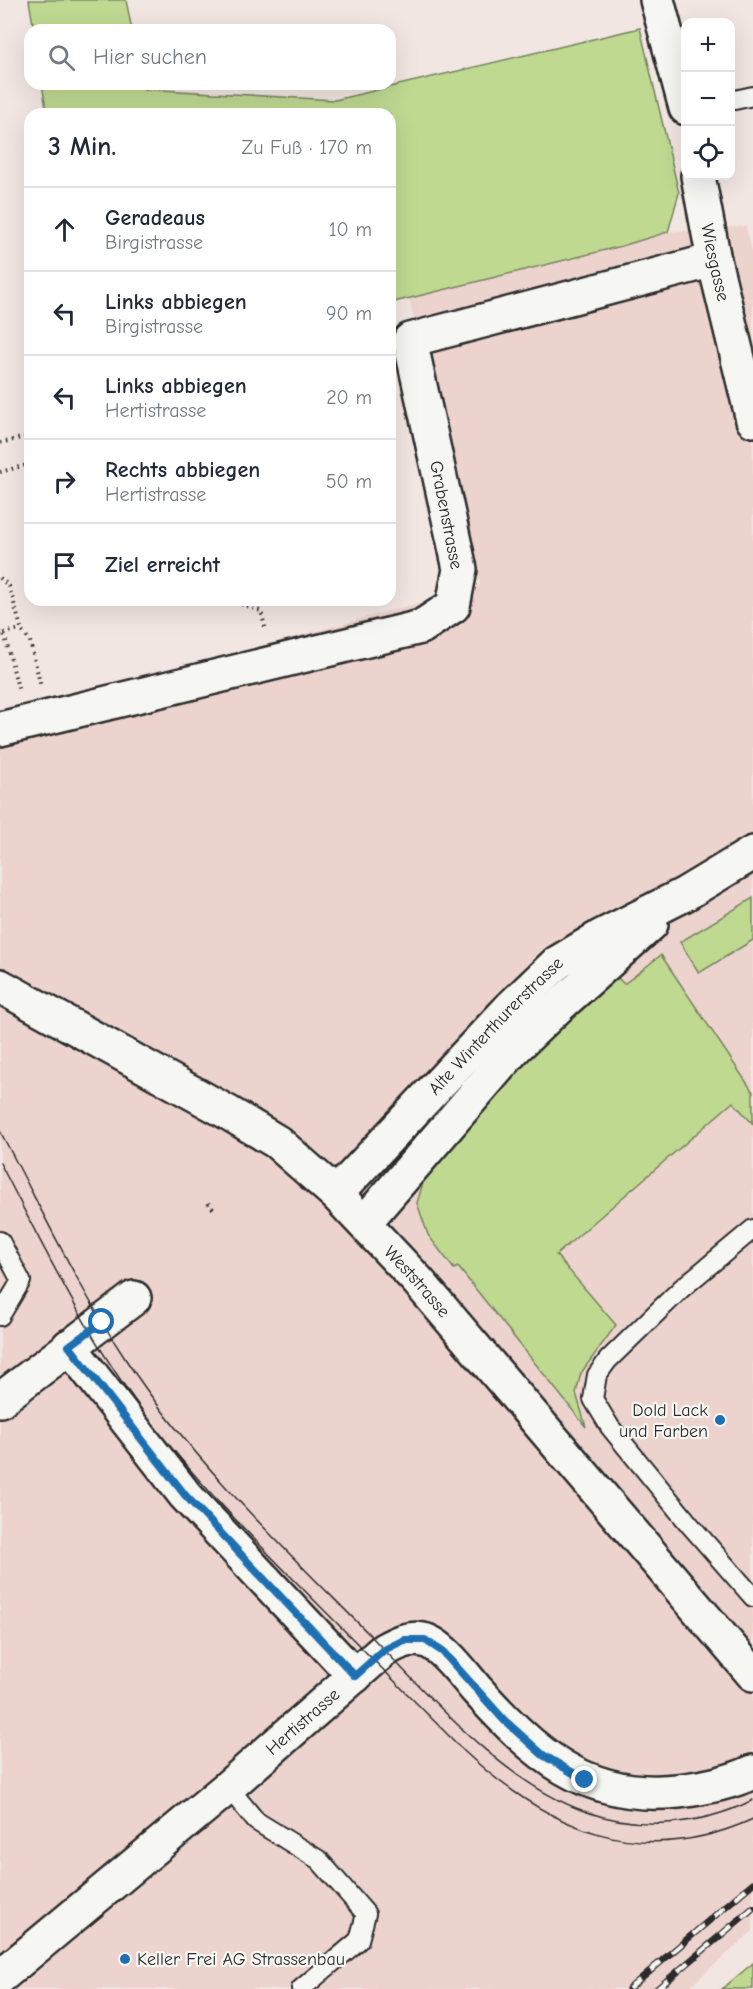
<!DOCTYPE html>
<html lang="de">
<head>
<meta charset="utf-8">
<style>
  body { margin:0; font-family:"Comic Neue",sans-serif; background:#f6f6f7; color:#1f2937 }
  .controls { position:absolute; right:18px; top:18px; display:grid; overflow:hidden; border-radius:12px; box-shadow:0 6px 24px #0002 }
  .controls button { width:54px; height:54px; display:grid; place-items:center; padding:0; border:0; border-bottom:2px solid #e0e1e3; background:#fff; color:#1f2937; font:30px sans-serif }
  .stop { position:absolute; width:18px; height:18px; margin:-14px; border:4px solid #1f6fb2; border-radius:50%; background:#fff }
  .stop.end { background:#1f6fb2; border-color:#fff; box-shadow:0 2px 6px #0008 }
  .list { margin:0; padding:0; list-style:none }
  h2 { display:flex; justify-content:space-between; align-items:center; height:78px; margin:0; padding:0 24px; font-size:26px }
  h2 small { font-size:20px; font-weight:400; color:#747a83 }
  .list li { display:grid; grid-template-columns:39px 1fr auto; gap:18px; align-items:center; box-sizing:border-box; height:84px; padding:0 24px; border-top:2px solid #e0e1e3 }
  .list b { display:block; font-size:22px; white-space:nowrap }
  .list p { margin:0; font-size:20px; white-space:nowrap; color:#747a83 }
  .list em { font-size:20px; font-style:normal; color:#747a83 }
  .icon { flex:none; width:33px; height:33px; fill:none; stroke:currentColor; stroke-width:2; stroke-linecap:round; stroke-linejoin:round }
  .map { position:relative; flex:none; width:753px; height:1989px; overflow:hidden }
  .search { position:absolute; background:#fff; box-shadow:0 6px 24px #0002; left:24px; top:24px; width:372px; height:66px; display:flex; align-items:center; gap:15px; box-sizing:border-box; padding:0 21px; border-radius:18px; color:#747a83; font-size:22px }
  .panel { position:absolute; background:#fff; box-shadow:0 6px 24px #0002; left:24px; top:108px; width:372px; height:498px; border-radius:18px }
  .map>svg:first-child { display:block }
  .built { fill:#edd3ce }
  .green { fill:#bfd991; stroke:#75825e; stroke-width:1.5 }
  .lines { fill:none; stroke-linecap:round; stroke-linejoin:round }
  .service-casing { stroke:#2b2b2b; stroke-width:22 }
  .minor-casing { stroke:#2b2b2b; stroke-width:38 }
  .secondary-casing { stroke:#2b2b2b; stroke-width:38 }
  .path { stroke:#2b2b2b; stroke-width:4; stroke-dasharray:1.5 4.5; stroke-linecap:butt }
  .service { stroke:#f6f6f2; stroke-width:18 }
  .minor { stroke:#f6f6f2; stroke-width:33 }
  .secondary { stroke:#f6f6f2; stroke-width:33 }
  .tram { stroke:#2b2b2b; stroke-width:1.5 }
  .rail-casing { stroke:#2b2b2b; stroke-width:7 }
  .rail { stroke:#f6f6f2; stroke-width:4.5; stroke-dasharray:14; stroke-linecap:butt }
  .route { stroke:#1f6fb2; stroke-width:8 }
  .poi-dot { fill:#1f6fb2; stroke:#f6f6f2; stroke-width:2 }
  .labels { text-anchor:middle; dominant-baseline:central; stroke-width:4.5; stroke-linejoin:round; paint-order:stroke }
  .street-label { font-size:18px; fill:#2b2b2b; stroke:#f6f6f2 }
  .poi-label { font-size:18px; fill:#2b2b2b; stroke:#f6f6f2; text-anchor:end }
</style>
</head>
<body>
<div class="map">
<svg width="753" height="1989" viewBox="0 0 753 1989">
  <rect width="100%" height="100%" fill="#f2e6e2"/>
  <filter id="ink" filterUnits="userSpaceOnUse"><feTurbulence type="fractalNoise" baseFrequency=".0167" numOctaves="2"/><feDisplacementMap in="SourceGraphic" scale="12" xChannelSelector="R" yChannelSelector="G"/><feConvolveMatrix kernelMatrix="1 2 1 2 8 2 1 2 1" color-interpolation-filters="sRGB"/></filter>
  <g filter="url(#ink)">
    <path class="built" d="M746,226L753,256V1931L687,1989H0V718L480,586L409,298L622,246L668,232Z"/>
    <path class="green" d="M29,0H126L132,30H34Z
      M640,28L679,193L668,232L622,246L390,303V114H47L42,84H143L144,89L335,100Z
      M753,898V940L699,973L680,942Z
      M661,955L753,1092V1124L733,1102L556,1255L616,1325L581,1373L576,1393L586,1427L458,1267L454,1269L428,1235L417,1203L426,1173L550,1032L617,977L624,984Z
      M753,1963V1989H722Z"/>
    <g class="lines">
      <defs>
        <path id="service" d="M730,101L753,96
          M753,1229L682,1288L608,1360L597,1375L593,1399L610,1427L690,1525L753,1597
          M0,1241L21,1281L0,1316
          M228,1787L256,1821L319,1860L366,1914L359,1940L301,1989"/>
        <g id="minor">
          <path d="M657,0L686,108"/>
          <path id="s1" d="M698,176L714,260L753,420"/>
          <path d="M0,729L421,627L453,606L460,569L410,340L714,260"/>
          <path d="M69,1346L185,1495L355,1676"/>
          <path d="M0,1400L134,1298"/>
          <path id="s2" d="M0,1977L228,1787L384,1650C397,1643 408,1637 423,1640C441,1643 464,1675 476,1689C534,1753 585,1801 678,1791C704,1788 730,1783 753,1772"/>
        </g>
        <g id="secondary">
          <path id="s3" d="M0,986L227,1112L277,1142L336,1194L418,1281L753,1674"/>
          <path id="s4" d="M336,1194L511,1007L557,963L600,937L685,894L753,853"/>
          <path d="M364,1223L515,1048L559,1006L651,924"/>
        </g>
      </defs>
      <use href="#service" class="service-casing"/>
      <use href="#minor" class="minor-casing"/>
      <use href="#secondary" class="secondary-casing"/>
      <path class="path" d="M0,443L30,436
        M0,472L30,464
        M0,578L9,586L22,631L30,641L41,687
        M230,600L261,611L266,631
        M4,633L21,629
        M0,634L4,633L19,692
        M208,1203L216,1212"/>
      <use href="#service" class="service"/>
      <use href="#minor" class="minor"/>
      <use href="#secondary" class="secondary"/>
      <path class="tram" d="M0,1131C41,1208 78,1287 126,1360C193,1462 282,1546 367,1632C429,1695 500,1781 584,1811C639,1831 701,1826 753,1800
        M0,1163C45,1250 88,1339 147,1417C194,1479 248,1533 302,1588C356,1643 411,1697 465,1752C550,1830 641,1870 753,1819"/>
      <defs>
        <path id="rail" d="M629,1989L753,1883
          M657,1989L753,1908"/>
      </defs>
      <use href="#rail" class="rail-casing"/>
      <use href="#rail" class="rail"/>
    </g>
  </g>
  <g class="lines" filter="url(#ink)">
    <path class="route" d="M102,1322L69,1346L185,1495L355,1676L384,1650L404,1640H425L443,1652L504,1720L543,1755L585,1780"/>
  </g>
  <g class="poi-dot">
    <circle cx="720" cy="1420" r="6"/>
    <circle cx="125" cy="1959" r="6"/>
  </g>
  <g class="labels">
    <g class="street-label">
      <text stroke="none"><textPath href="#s1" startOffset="88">Wiesgasse</textPath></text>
      <text transform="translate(446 515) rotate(79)">Grabenstrasse</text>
      <text stroke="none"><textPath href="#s4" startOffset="232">Alte Winterthurerstrasse</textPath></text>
      <text stroke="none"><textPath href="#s3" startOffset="516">Weststrasse</textPath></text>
      <text stroke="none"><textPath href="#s2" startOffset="396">Hertistrasse</textPath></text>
    </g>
    <g class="poi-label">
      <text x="708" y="1410">Dold Lack<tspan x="708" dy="21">und Farben</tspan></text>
      <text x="137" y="1959" text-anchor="start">Keller Frei AG Strassenbau</text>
    </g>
  </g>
</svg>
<div class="controls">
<button>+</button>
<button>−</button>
<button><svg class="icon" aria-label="locate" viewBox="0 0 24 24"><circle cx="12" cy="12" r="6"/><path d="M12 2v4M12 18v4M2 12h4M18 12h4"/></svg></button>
</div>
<div class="stop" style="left:102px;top:1322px"></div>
<div class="stop end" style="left:585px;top:1780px"></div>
<div class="search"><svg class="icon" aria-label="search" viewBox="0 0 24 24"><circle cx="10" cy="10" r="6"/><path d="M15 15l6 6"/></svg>Hier suchen</div>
<section class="panel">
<h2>3 Min.<small>Zu Fuß · 170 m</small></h2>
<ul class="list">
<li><svg class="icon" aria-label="ahead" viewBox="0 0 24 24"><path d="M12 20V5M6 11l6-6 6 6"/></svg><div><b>Geradeaus</b><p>Birgistrasse</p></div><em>10 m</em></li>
<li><svg class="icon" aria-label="left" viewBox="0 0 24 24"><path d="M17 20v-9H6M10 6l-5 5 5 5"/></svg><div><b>Links abbiegen</b><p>Birgistrasse</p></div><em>90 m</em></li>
<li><svg class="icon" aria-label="left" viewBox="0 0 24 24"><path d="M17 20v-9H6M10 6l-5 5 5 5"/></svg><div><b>Links abbiegen</b><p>Hertistrasse</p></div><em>20 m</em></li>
<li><svg class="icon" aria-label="right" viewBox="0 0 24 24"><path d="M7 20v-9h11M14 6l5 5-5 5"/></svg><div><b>Rechts abbiegen</b><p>Hertistrasse</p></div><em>50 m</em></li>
<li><svg class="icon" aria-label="arrive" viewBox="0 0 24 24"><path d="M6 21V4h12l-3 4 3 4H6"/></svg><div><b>Ziel erreicht</b></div></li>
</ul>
</section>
</div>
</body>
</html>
